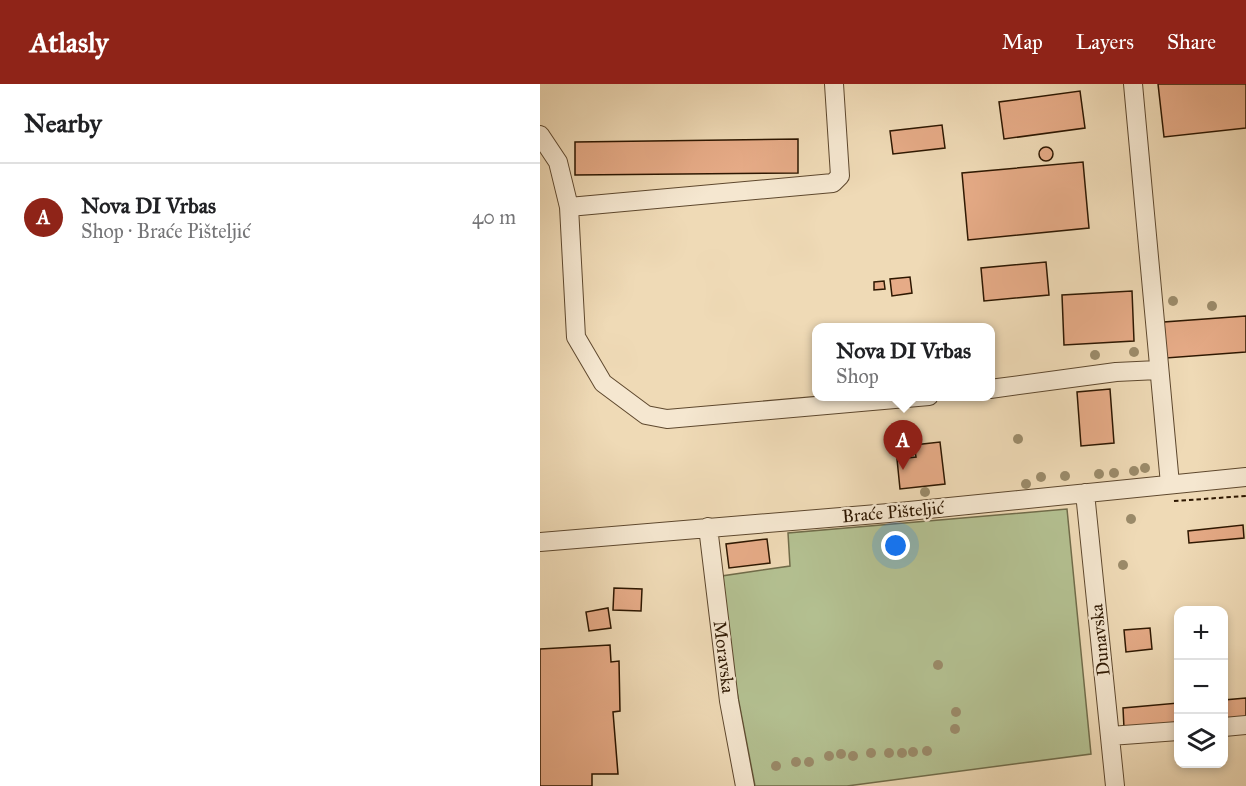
<!DOCTYPE html>
<html lang="en">
<head>
<meta charset="utf-8">
<style>
  body { margin:0; font-family:"IM FELL Great Primer",serif; background:#f2f2f2; color:#202124 }
  .controls { position:absolute; right:18px; bottom:18px; display:grid; overflow:hidden; border-radius:12px; box-shadow:0 3px 9px #0003 }
  .controls button { width:54px; height:54px; display:grid; place-items:center; padding:0; border:0; border-bottom:2px solid #e0e0e0; background:#fff; color:#202124; font:30px sans-serif }
  .you { position:absolute; left:356px; top:462px; width:21px; height:21px; margin:-15px; border:4px solid #fff; border-radius:50%; background:#1a73e8; box-shadow:0 0 0 9px #1a73e833 }
  .badge { display:grid; place-items:center; width:39px; height:39px; border-radius:50%; background:#8f2418; color:#fff; font-size:20px; font-weight:700 }
  .pin { position:absolute; translate:-50% -50px; filter:drop-shadow(0 2px 3px #0008) }
  .pin::after { content:''; position:absolute; top:32px; width:21px; height:18px; background:inherit; clip-path:polygon(0 0,100% 0,50% 100%) }
  .popup { position:absolute; left:272px; top:239px; width:183px; height:78px; box-sizing:border-box; display:grid; place-content:center; border-radius:12px; background:#fff; filter:drop-shadow(0 2px 4px #0005); font-size:20px; white-space:nowrap; color:#757577 }
  .popup b { font-size:22px; color:#202124 }
  .popup::after { content:''; position:absolute; left:50%; top:100%; margin-left:-12px; border:12px solid transparent; border-top-color:#fff }
  .list { margin:0; padding:0; list-style:none }
  h2 { display:flex; justify-content:space-between; align-items:center; height:78px; margin:0; padding:0 24px; font-size:26px }
  h2 small { font-size:20px; font-weight:400; color:#757577 }
  .list li { display:grid; grid-template-columns:39px 1fr auto; gap:18px; align-items:center; box-sizing:border-box; height:108px; padding:0 24px; border-top:2px solid #e0e0e0 }
  .list b { display:block; font-size:22px; white-space:nowrap }
  .list p { margin:0; font-size:20px; white-space:nowrap; color:#757577 }
  .list em { font-size:20px; font-style:normal; color:#757577 }
  .icon { flex:none; width:33px; height:33px; fill:none; stroke:currentColor; stroke-width:2; stroke-linecap:round; stroke-linejoin:round }
  .map { position:relative; flex:none; width:706px; height:702px; overflow:hidden }
  header { display:flex; align-items:center; gap:36px; box-sizing:border-box; height:84px; padding:0 30px; background:#8f2418; color:#fff }
  header strong { font-size:28px }
  nav { display:flex; gap:33px; margin-inline-start:auto; font-size:21px }
  main { display:flex }
  aside { flex:1; background:#fff }
  .map>svg:first-child { display:block }
  .green { fill:#b4c192; stroke:#706c4a; stroke-width:1.5 }
  .building { fill:#e6ab87; stroke:#2d1701; stroke-width:1.5 }
  .lines { fill:none; stroke-linecap:round; stroke-linejoin:round }
  .minor-casing { stroke:#5e482e; stroke-width:20 }
  .path { stroke:#2d1701; stroke-width:2; stroke-dasharray:4.5 3; stroke-linecap:butt }
  .minor { stroke:#f5e7d0; stroke-width:18 }
  .tree { fill:#9b8b6a }
  .labels { text-anchor:middle; dominant-baseline:central; stroke-width:5; stroke-linejoin:round; paint-order:stroke }
  .street-label { font-size:18px; fill:#2d1701; stroke:#f5e7d0 }
</style>
</head>
<body>
<header>
<strong>Atlasly</strong>
<nav><a>Map</a><a>Layers</a><a>Share</a></nav>
</header>
<main>
<aside>
<h2>Nearby<small></small></h2>
<ul class="list">
<li><span class="badge">A</span><div><b>Nova DI Vrbas</b><p>Shop · Braće Pišteljić</p></div><em>40 m</em></li>
</ul>
</aside>
<div class="map">
<svg width="706" height="702" viewBox="0 0 706 702">
  <rect width="100%" height="100%" fill="#efdab6"/>
  <filter id="stains"><feTurbulence type="fractalNoise" baseFrequency=".00333" numOctaves="4"/><feColorMatrix values="0 0 0 0 .2 0 0 0 0 .09 0 0 0 0 .02 0 0 0 .5 -.17"/></filter>
  <radialGradient id="worn" r=".72"><stop offset=".6" stop-color="#630" stop-opacity="0"/><stop offset="1" stop-color="#630" stop-opacity=".3"/></radialGradient>
  <path class="green" d="M527,425L551,670L307,702H215L175,493L250,482L248,449Z"/>
  <path class="building" d="M618,0H706V44L624,53Z
    M540,7L545,44L464,55L459,18Z
    M402,41L405,64L353,70L350,47Z
    M258,55V89L35,91V58Z
    M499 70a7 7 0 1 1 14 0a7 7 0 1 1-14 0Z
    M543,78L549,144L428,156L422,89Z
    M506,178L509,211L444,217L441,184Z
    M370,193L372,209L352,212L350,195Z
    M344,197L345,205L334,206V198Z
    M592,207L594,257L524,261L522,211Z
    M706,232V268L626,274L624,238Z
    M570,305L574,359L541,362L537,308Z
    M400,358L405,400L360,405L357,375L376,373L374,361Z
    M703,441L704,454L649,459L648,447Z
    M227,455L230,479L189,484L186,460Z
    M74,504L102,505L101,527L73,526Z
    M68,524L71,544L49,547L46,528Z
    M610,544L612,565L586,568L584,546Z
    M70,561L71,578L79,577L80,627L73,628L78,690H52V702H0V565Z
    M706,614V636L684,638V616Z
    M638,619V640L584,644L583,624Z"/>
  <g class="lines">
    <defs>
      <path id="minor" d="M593,0L630,400
        M0,51L18,78L29,123L36,253L63,299L106,331L127,335L389,312
        M29,123L293,99L300,92L294,0
        M450,305L576,288L618,286
        M545,409L575,702
        M168,443L189,617L205,702
        M0,458L349,429L706,393
        M684,643L706,641
        M570,652L638,647"/>
    </defs>
    <use href="#minor" class="minor-casing"/>
    <path class="path" d="M634,417L706,412"/>
    <use href="#minor" class="minor"/>
  </g>
  <g class="tree">
    <circle cx="633" cy="217" r="5"/>
    <circle cx="672" cy="222" r="5"/>
    <circle cx="594" cy="268" r="5"/>
    <circle cx="555" cy="271" r="5"/>
    <circle cx="478" cy="355" r="5"/>
    <circle cx="605" cy="384" r="5"/>
    <circle cx="594" cy="387" r="5"/>
    <circle cx="574" cy="389" r="5"/>
    <circle cx="559" cy="390" r="5"/>
    <circle cx="525" cy="392" r="5"/>
    <circle cx="501" cy="393" r="5"/>
    <circle cx="486" cy="400" r="5"/>
    <circle cx="385" cy="408" r="5"/>
    <circle cx="591" cy="435" r="5"/>
    <circle cx="583" cy="481" r="5"/>
    <circle cx="398" cy="581" r="5"/>
    <circle cx="416" cy="628" r="5"/>
    <circle cx="415" cy="645" r="5"/>
    <circle cx="387" cy="667" r="5"/>
    <circle cx="373" cy="668" r="5"/>
    <circle cx="331" cy="669" r="5"/>
    <circle cx="349" cy="669" r="5"/>
    <circle cx="362" cy="669" r="5"/>
    <circle cx="301" cy="670" r="5"/>
    <circle cx="289" cy="672" r="5"/>
    <circle cx="313" cy="672" r="5"/>
    <circle cx="256" cy="678" r="5"/>
    <circle cx="269" cy="678" r="5"/>
    <circle cx="236" cy="682" r="5"/>
  </g>
  <g class="labels">
    <g class="street-label">
      <text transform="translate(353 428) rotate(-5)">Braće Pišteljić</text>
      <text transform="translate(560 556) rotate(-96)">Dunavska</text>
      <text transform="translate(184 573) rotate(83)">Moravska</text>
    </g>
  </g>
  <rect width="100%" height="100%" filter="url(#stains)"/>
  <rect width="100%" height="100%" fill="url(#worn)"/>
</svg>
<div class="controls">
<button>+</button>
<button>−</button>
<button><svg class="icon" aria-label="layers" viewBox="0 0 24 24"><path d="M12 4l9 5-9 5-9-5zM3 14l9 5 9-5"/></svg></button>
</div>
<div class="you"></div>
<div class="pin badge" style="left:363px;top:386px">A</div>
<div class="popup"><b>Nova DI Vrbas</b>Shop</div>
</div>
</main>
</body>
</html>
